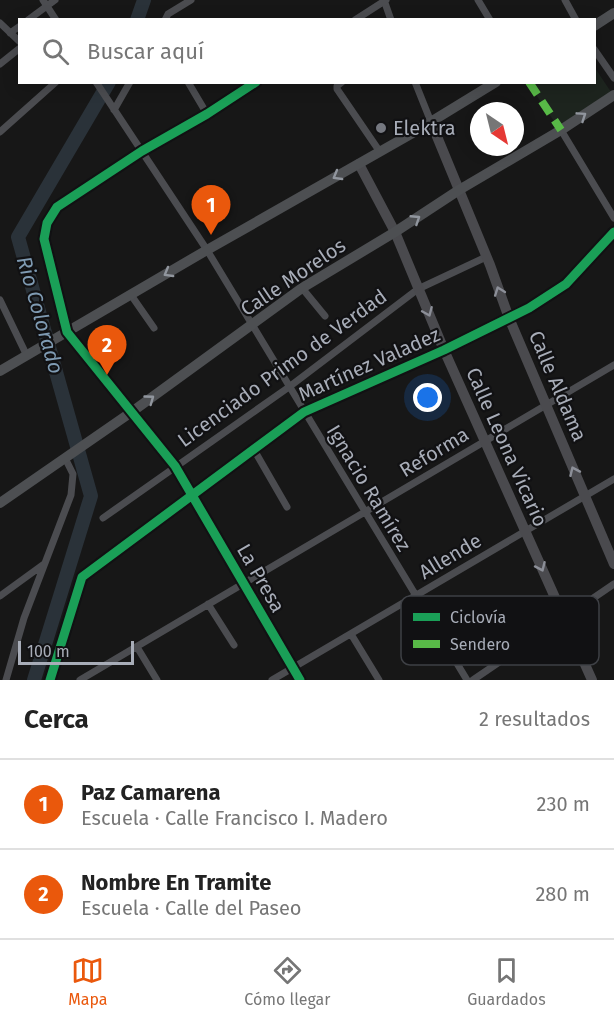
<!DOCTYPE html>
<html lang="es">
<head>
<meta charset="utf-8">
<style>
  body { margin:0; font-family:"Fira Sans",sans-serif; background:#f2f2f2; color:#222 }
  .compass { position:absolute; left:470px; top:102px; width:54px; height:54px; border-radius:50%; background:#fff; box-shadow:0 3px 15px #0003; rotate:145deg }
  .scale { position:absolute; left:18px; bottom:15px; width:116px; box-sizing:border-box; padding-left:6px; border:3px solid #a8adb8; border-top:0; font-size:16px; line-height:21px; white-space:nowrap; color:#a8adb8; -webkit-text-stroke:4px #111113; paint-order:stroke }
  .you { position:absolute; left:428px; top:398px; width:21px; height:21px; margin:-15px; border:4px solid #fff; border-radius:50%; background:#1a73e8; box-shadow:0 0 0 9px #1a73e833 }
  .badge { display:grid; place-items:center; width:39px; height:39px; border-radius:50%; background:#ea580c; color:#fff; font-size:20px; font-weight:700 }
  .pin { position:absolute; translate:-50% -50px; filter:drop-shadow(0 2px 3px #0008) }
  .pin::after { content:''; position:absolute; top:32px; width:21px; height:18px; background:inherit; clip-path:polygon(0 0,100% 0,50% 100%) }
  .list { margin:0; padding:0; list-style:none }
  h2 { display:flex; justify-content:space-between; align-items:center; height:78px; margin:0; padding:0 24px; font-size:26px }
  h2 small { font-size:20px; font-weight:400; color:#767676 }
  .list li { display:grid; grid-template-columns:39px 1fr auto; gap:18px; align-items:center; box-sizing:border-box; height:90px; padding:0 24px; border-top:2px solid #e0e0e0 }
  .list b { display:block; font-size:22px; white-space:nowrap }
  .list p { margin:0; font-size:20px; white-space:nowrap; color:#767676 }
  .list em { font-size:20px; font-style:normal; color:#767676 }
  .icon { flex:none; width:33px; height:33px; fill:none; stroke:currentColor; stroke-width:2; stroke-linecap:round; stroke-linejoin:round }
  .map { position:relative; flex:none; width:614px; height:680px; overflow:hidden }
  .search { position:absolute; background:#fff; box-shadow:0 3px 15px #0003; left:18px; right:18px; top:18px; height:66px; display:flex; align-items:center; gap:15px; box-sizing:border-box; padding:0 21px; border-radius:0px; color:#767676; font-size:22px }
  .sheet { height:258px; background:#fff }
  nav { display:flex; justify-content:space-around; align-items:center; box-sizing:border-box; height:84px; border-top:2px solid #e0e0e0; background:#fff; font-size:16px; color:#767676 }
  nav a { display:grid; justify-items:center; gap:3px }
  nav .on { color:#ea580c }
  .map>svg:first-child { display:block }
  .green { fill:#1d241e }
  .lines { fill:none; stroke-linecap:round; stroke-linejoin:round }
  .river { stroke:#2a3239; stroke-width:14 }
  .minor { stroke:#4b4c50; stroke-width:7 }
  .secondary { stroke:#4a4a4e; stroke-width:10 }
  .primary { stroke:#4d4f52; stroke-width:10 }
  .quiet { stroke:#58b947; stroke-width:8; stroke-dasharray:15 8; stroke-linecap:butt }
  .cycleway-casing { stroke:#111113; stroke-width:13 }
  .cycleway { stroke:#1a9f57; stroke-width:9 }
  .oneway { stroke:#91969e }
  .oneway2 { stroke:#8c8f98 }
  .poi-dot { fill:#757880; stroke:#111113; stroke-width:2 }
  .labels { text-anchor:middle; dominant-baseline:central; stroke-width:4.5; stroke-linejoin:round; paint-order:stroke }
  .poi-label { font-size:20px; fill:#a8adb8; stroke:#111113; text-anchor:start }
  .street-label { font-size:20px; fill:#a8adb8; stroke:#111113 }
  .water-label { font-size:21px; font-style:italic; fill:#7f9bb3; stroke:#111113 }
  .key { fill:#111113; stroke:#3e4045; stroke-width:1.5 }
  .key-label { font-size:16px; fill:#a8adb8 }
</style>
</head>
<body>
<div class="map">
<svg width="614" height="680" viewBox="0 0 614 680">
  <rect width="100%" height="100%" fill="#171717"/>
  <path class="green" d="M595,68L611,92L558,127L528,83L594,82Z"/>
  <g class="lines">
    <path class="river" d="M137,20L144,0
      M34,680L91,496L18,237L109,82"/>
    <path class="minor" d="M43,0L56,20
      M384,0L391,20
      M478,0L490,20
      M565,0L576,20
      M28,20L55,0
      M165,20L168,14L191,0
      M355,20L386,0
      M0,23L20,42
      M10,33L20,26
      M594,49L614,78
      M0,64L20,48
      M96,82L207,250L467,680
      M188,82L207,114
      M256,82L207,114L142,151L57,207L47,223L44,239L67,332L175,466L300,680
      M342,82L337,86V89L380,152
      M415,82L431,122
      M114,110L130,82
      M561,130L614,218
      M0,132L56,82
      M302,288L325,316
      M131,295L154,328
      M0,300L27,356
      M253,448L287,507
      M103,518L289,387L418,289L486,257
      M0,596L44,564
      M208,604L234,645
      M351,634L379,680
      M137,647L157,680
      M6,680L24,618L71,495L73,474L65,458
      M50,680L82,577L304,412L444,350L529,308L566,284L614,232
      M80,680L614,365
      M272,680L614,479
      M473,680L614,584"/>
    <path class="secondary" d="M431,122L490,265L509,318L614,564
      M359,164L395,232L444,350L592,680"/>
    <path class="primary" d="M594,26L614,13
      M0,371L207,250L411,134L496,82
      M0,503L133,411L302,288L395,232L459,190L561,130L614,95"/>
    <path class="quiet" d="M529,82L561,130"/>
    <defs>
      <path id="cycleway" d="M256,82L207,114L142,151L57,207L47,223L44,239L67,332L175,466L300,680
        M50,680L82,577L304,412L444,350L529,308L566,284L614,232"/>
    </defs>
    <use href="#cycleway" class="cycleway-casing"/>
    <use href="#cycleway" class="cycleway"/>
  </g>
  <defs><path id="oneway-chevron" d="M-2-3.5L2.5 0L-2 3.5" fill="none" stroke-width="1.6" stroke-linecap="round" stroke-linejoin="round" transform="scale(1.5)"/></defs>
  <g class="oneway">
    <use href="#oneway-chevron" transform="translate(582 116) rotate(-34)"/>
    <use href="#oneway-chevron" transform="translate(337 176) rotate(150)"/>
    <use href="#oneway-chevron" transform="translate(416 219) rotate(-33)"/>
    <use href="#oneway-chevron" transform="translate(168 273) rotate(150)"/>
    <use href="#oneway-chevron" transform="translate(150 399) rotate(-36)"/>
  </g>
  <g class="oneway2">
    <use href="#oneway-chevron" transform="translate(499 291) rotate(-110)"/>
    <use href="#oneway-chevron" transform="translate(428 312) rotate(67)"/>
    <use href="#oneway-chevron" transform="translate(574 471) rotate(-114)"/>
    <use href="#oneway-chevron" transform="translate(541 567) rotate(66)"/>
  </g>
  <circle class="poi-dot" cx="381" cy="128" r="6"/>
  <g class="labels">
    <g class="poi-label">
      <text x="393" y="128">Elektra</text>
    </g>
    <g class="street-label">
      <text transform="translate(293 277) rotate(-34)">Calle Morelos</text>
      <text transform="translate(369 364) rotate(-24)">Martínez Valadez</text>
      <text transform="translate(282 368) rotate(-36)">Licenciado Primo de Verdad</text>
      <text transform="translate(558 386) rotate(67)">Calle Aldama</text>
      <text transform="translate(507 447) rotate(66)">Calle Leona Vicario</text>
      <text transform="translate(434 452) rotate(-31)">Reforma</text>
      <text transform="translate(369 488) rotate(59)">Ignacio Ramírez</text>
      <text transform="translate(450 556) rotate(-31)">Allende</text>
      <text transform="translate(261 578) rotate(60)">La Presa</text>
    </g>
    <g class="water-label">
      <text transform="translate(40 315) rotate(74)">Rio Colorado</text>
    </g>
  </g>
  <rect x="401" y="596" width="198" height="69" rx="9" class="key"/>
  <rect x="413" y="613" width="27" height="8" fill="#1a9f57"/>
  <rect x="413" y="640" width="27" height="8" fill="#58b947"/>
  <g class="key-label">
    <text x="450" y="623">Ciclovía</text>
    <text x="450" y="650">Sendero</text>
  </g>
</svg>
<svg class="compass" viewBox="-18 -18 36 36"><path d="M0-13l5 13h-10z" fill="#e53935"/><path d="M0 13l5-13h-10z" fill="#767676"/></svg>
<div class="scale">100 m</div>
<div class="you"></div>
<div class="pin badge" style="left:211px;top:235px">1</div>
<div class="pin badge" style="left:107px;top:375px">2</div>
<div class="search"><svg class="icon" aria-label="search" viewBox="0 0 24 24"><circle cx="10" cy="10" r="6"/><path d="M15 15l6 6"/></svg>Buscar aquí</div>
</div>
<section class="sheet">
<h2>Cerca<small>2 resultados</small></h2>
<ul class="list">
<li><span class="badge">1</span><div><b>Paz Camarena</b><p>Escuela · Calle Francisco I. Madero</p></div><em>230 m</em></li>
<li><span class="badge">2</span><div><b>Nombre En Tramite</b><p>Escuela · Calle del Paseo</p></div><em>280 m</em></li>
</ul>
</section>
<nav>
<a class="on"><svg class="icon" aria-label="map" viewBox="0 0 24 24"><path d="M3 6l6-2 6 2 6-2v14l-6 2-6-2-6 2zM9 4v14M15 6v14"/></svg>Mapa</a>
<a><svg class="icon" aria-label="directions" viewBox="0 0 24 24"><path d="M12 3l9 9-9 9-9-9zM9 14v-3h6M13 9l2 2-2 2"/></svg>Cómo llegar</a>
<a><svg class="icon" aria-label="saved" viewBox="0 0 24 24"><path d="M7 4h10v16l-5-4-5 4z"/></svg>Guardados</a>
</nav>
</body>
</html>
